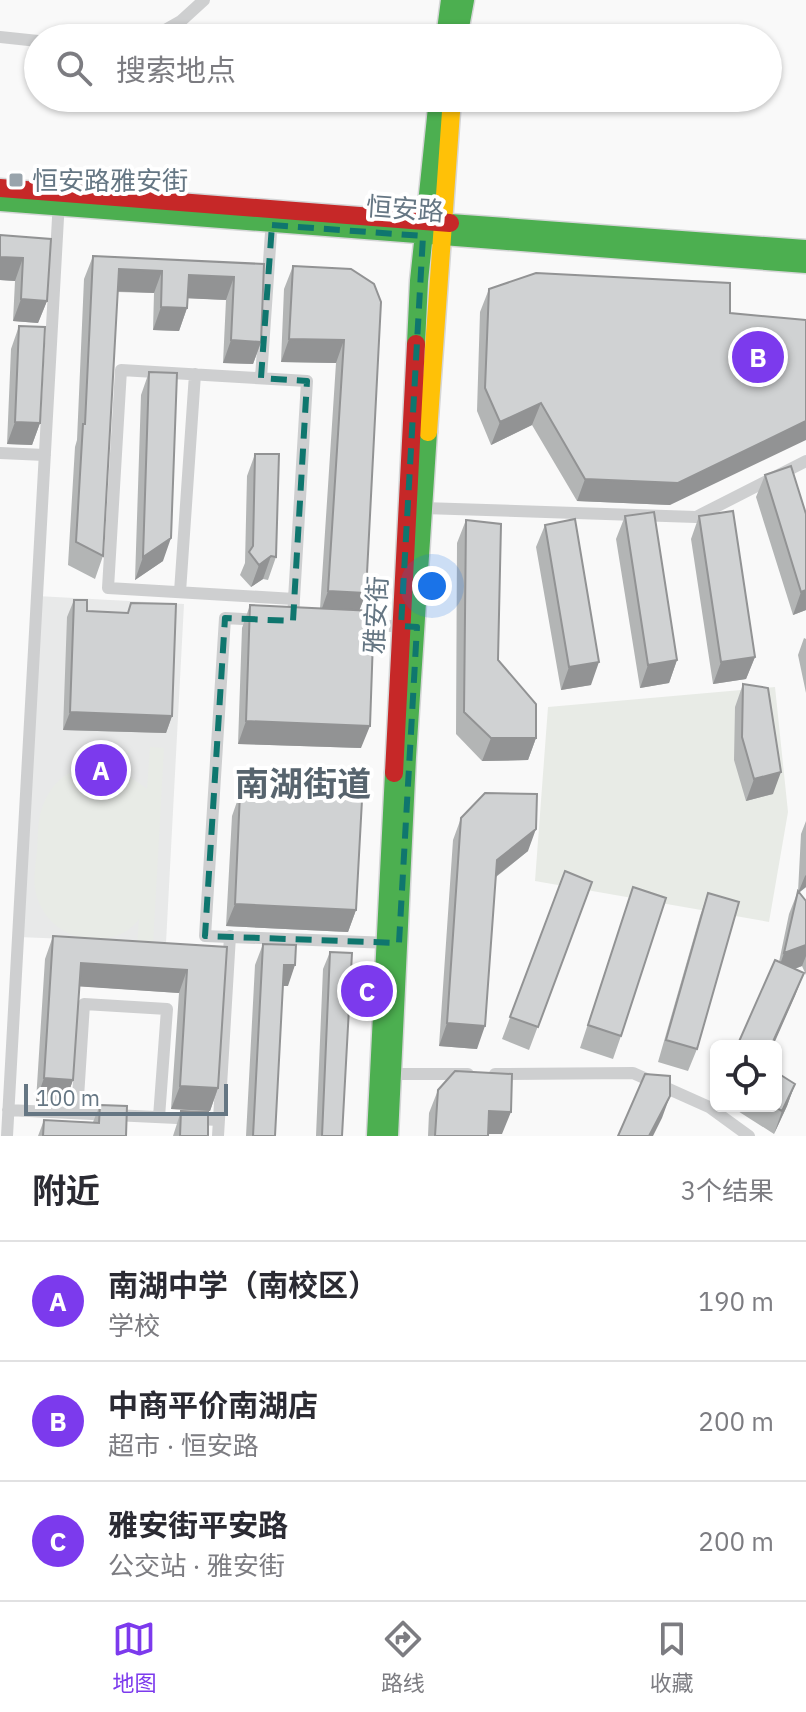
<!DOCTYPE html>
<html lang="zh">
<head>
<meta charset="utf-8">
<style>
  body { margin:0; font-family:"IBM Plex Sans","Noto Sans SC",sans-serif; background:#f2f2f3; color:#2b2b33 }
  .controls { position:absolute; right:24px; bottom:24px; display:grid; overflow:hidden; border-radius:12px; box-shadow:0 2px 6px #0004 }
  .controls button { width:72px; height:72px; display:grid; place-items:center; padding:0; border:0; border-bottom:2px solid #e1e1e2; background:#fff; color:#2b2b33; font:40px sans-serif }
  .scale { position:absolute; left:24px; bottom:20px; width:204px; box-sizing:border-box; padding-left:8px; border:4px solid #657683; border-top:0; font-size:22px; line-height:28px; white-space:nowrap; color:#657683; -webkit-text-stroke:6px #fff; paint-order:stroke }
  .you { position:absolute; left:432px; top:586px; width:28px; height:28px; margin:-20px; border:6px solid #fff; border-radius:50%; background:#1a73e8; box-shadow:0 0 0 12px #1a73e833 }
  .badge { display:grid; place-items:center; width:52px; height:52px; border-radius:50%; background:#7c3aed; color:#fff; font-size:26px; font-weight:700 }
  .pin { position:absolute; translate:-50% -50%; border:4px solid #fff; box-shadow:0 2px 8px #0006 }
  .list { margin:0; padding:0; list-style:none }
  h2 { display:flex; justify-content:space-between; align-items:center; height:104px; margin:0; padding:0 32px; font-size:34px }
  h2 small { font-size:26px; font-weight:400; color:#7c7c81 }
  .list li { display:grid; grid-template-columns:52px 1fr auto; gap:24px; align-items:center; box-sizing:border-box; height:120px; padding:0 32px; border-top:2px solid #e1e1e2 }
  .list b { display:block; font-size:30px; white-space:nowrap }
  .list p { margin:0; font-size:26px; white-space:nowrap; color:#7c7c81 }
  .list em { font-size:26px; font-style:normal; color:#7c7c81 }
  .icon { flex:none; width:44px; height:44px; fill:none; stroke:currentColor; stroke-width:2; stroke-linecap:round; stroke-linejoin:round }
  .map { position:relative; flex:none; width:806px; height:1136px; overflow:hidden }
  .search { position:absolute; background:#fff; box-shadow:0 2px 6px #0004; left:24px; right:24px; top:24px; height:88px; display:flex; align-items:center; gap:20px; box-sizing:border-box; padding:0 28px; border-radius:44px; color:#7c7c81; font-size:30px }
  .sheet { height:464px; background:#fff }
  nav { display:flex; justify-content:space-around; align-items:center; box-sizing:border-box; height:112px; border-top:2px solid #e1e1e2; background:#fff; font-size:22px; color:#7c7c81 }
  nav a { display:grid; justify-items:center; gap:4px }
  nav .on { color:#7c3aed }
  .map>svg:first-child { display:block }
  .built { fill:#e8e9e9 }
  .green { fill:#e8ebe6 }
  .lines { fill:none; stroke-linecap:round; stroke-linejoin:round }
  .fast-casing { stroke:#d5d6d7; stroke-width:21 }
  .slow-casing { stroke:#d5d6d7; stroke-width:21 }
  .jam-casing { stroke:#d5d6d7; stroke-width:21 }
  .street { stroke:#cecfd0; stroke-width:12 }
  .fast { stroke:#4caf50; stroke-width:18 }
  .slow { stroke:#ffc107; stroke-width:18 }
  .jam { stroke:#c62828; stroke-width:18 }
  .wall { fill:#b3b5b5 }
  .shaded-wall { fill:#929394 }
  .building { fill:#d0d2d3; stroke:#929394; stroke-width:2 }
  .marked { fill:none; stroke:#0f766e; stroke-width:6; stroke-dasharray:16 10; stroke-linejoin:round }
  .poi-dot { fill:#99a4ac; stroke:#fff; stroke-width:3 }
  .labels { text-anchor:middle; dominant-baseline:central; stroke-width:8; stroke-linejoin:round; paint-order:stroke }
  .poi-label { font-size:26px; fill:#657683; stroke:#fff; text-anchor:start }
  .street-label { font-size:26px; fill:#657683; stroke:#fff }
  .district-label { font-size:34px; font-weight:bold; fill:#57646e; stroke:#fff }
</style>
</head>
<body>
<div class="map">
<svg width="806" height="1136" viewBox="0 0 806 1136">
  <rect width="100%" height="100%" fill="#f9f9f9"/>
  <path class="built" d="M37,596L184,604L166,943L18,937Z"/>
  <path class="green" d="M775,687L788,812L769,922L535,881L548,707Z
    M150,747L164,748L153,945H137L139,919C128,935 109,940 90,939C62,937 39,916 35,888C33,877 36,863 37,851C38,837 37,822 42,808C60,756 111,759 147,789Z"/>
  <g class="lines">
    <defs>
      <path id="fast" d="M445,38L450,0
        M458,38L465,0
        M0,202L806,264
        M450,223L806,249
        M416,344L419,281L438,98
        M376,1136L394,773
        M389,1136L407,757L428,432"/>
      <path id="slow" d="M428,432L452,98"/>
      <path id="jam" d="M0,188L450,223
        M394,773L416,344"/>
    </defs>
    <use href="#fast" class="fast-casing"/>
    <use href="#slow" class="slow-casing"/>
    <use href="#jam" class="jam-casing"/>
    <path class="street" d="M0,37L38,41
      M151,38L181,21L204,0
      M261,378L272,218
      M0,453L45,455
      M423,508L696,517L806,461
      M180,592L195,374
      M262,620L225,618L205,936L390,943
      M293,621L294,599L307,381L121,370L108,588L294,599
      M360,624L406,627
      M391,1074H468
      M495,1074L633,1073L709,1107L749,1136
      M8,1110L219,1120
      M77,1113L84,1004L167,1009L159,1117
      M7,1136L59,200
      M218,1136L230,936"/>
    <use href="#fast" class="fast"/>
    <use href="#slow" class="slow"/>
    <use href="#jam" class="jam"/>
  </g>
  <path class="wall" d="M0,235L51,239L47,301L38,323L13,321L15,281L0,280Z
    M93,256L264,264L261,342L253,364L223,363L226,300L188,298L187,308L179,331L153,330L154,293L117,292L103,556L95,579L68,565L75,447L77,440L84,279Z
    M293,266L374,284L366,593L359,611L361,748L238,744L242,628L250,605L320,609L336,363L281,362L284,289Z
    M489,289L730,313L670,505L577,501L532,425L491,445L477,411L480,312Z
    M19,326L40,423L32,445L7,444L11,349Z
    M149,372L163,561L135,580L141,395Z
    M255,454L276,557L268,580L263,579L251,587L240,575L245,563L247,476Z
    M791,466L806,610L793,615L756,497L765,475Z
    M625,516L677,660L669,683L640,688L616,539Z
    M699,516L755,657L746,679L713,684L691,539Z
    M466,520L498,660L536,738L528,760L482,761L456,734L457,543Z
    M545,525L591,685L561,690L536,547Z
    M74,600L87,611L172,716L166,733L63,730L67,617Z
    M804,638L806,639V693L798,655Z
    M743,684L773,794L746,801L734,760L735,707Z
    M240,793L356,910L348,932L226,926L232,816Z
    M461,818L528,851L496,877L477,1049L439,1046L453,840Z
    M806,821V887L799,893L806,901V975L802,966L794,969L795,996L779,962L789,914L798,891V892L801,834Z
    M565,871L592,882L529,1050L502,1039Z
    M633,887L621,1036L613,1059L580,1048Z
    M708,893L697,1049L688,1071L658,1062L700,916Z
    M53,936L227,947L218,1088L210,1111L171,1109L179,993L79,986L73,1080L65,1102L36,1101L45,959Z
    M263,944L288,986H282L275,1136H246L255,965Z
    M330,952L342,1136H316L323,969Z
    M795,1084L787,1106L774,1134L730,1106H776Z
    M438,1090L502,1134H488V1136H428L429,1113Z
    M100,1105L126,1136H38L44,1120L93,1122Z
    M181,1111L208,1136H173Z"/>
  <path class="shaded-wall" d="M0,257L23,258L15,281L0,280Z
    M119,269L162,271L154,293L110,291Z
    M189,275L234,277L226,300L181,298Z
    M21,299L47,301L38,323L13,321Z
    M161,307L187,308L179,331L153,330Z
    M289,339L344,340L336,363L281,362Z
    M231,340L261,342L253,364L223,363Z
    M541,403L532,425L491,445L500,422Z
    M806,421V440L670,505L577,501L585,479Z
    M15,422L40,423L32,445L7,444Z
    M171,538L163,561L135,580L143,557Z
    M271,556L263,579L251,587L259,565Z
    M806,590V610L793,615L801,592Z
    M328,591L366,593L357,616L320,614Z
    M755,657L746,679L713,684L721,662Z
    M677,660L669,683L640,688L648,665Z
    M599,662L591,685L561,690L569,667Z
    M70,712L172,716L166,733L63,730Z
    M246,721L370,726L361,748L238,744Z
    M491,738H536L528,760L482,761Z
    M781,772L773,794L746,801L754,779Z
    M536,829L528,851L489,882L497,860Z
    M806,875V887L798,893L805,876Z
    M235,904L356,910L348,932L226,926Z
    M806,945V956L802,966L776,976L784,953Z
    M81,963L187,970L179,993L73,986Z
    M284,965H295L288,986H276Z
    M804,973L795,996L773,1046H771Z
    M447,1023L485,1026L477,1049L439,1046Z
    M44,1078L73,1080L65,1102L36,1101Z
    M795,1084L787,1106L774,1134L782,1111Z
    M180,1086L218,1088L210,1111L171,1109Z
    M670,1096L662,1118L653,1136H649Z
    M489,1111L511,1112L502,1134H481Z"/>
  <path class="building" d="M0,235L51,239L47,301L21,299L23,258L0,257Z
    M93,256L264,264L261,342L231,340L234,277L189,275L187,308L161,307L162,271L119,269L103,556L76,542L83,424H85Z
    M293,266L351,269L374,284L381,302L366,593L328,591L344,340L289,339Z
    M536,273L730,283V313L806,320V421L678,483L585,479L541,403L500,422L485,388L489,289Z
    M19,326L45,327L40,423L15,422Z
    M149,372L177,373L171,538L143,557Z
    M255,454H279L276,557L271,556L259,565L249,552L253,546Z
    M791,466L806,514V590L801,592L765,475Z
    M733,511L755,657L721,662L699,516Z
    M654,512L677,660L648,665L625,516Z
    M575,519L599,662L569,667L545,525Z
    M466,520L501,524L498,660L536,704V738H491L464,712Z
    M74,600H87V611L128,613L131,603L176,604L172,716L70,712Z
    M250,605L374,611L370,726L246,721Z
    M743,684L768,688L781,772L754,779L742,737Z
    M240,793L362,800L356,910L235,904Z
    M485,793L537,794L536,829L497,860L485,1026L447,1023L461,818Z
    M565,871L592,882L538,1027L510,1017Z
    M633,887L666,898L621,1036L588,1025Z
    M798,891L806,901V945L784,953Z
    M708,893L739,902L697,1049L666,1040Z
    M53,936L227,947L218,1088L180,1086L187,970L81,963L73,1080L44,1078Z
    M263,944L296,945L295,965H284L275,1136H253Z
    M330,952L352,953L342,1136H322Z
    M775,960L804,973L771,1046H737Z
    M455,1071L512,1074L511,1112L489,1111L488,1136H435L438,1090Z
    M776,1072L795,1084L782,1111L774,1106H776Z
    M645,1074L670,1076V1096L649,1136H618Z
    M100,1105L127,1106L126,1136H43L44,1120L99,1123Z
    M181,1111L208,1112V1136H180Z"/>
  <path class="marked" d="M272,225L423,236L401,626L417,627L399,943L205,936L225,618L293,621L307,381L261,378Z"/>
  <rect class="poi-dot" x="8" y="172" width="16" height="16" rx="4"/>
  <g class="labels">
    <g class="poi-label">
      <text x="32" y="180">恒安路雅安街</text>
    </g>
    <g class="street-label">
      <text transform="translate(405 208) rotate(4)">恒安路</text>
      <text transform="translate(375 615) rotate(-87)">雅安街</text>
    </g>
    <g class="district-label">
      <text x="303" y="783">南湖街道</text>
    </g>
  </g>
</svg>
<div class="controls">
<button><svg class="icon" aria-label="locate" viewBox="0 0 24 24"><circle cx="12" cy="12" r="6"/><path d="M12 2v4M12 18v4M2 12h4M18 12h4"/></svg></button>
</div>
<div class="scale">100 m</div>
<div class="you"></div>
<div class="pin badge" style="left:101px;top:770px">A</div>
<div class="pin badge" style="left:758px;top:357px">B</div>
<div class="pin badge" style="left:367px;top:991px">C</div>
<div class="search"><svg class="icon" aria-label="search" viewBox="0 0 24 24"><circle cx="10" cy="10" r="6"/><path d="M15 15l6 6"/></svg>搜索地点</div>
</div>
<section class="sheet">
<h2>附近<small>3个结果</small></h2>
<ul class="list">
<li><span class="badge">A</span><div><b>南湖中学（南校区）</b><p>学校</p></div><em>190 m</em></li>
<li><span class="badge">B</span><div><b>中商平价南湖店</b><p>超市 · 恒安路</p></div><em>200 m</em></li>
<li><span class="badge">C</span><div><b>雅安街平安路</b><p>公交站 · 雅安街</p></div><em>200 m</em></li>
</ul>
</section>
<nav>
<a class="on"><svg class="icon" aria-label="map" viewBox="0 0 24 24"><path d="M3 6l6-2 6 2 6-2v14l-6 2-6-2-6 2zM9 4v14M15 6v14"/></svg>地图</a>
<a><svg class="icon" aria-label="directions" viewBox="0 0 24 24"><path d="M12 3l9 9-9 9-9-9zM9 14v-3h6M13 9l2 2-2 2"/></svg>路线</a>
<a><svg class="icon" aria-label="saved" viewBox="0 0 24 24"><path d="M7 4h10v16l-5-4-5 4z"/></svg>收藏</a>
</nav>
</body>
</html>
